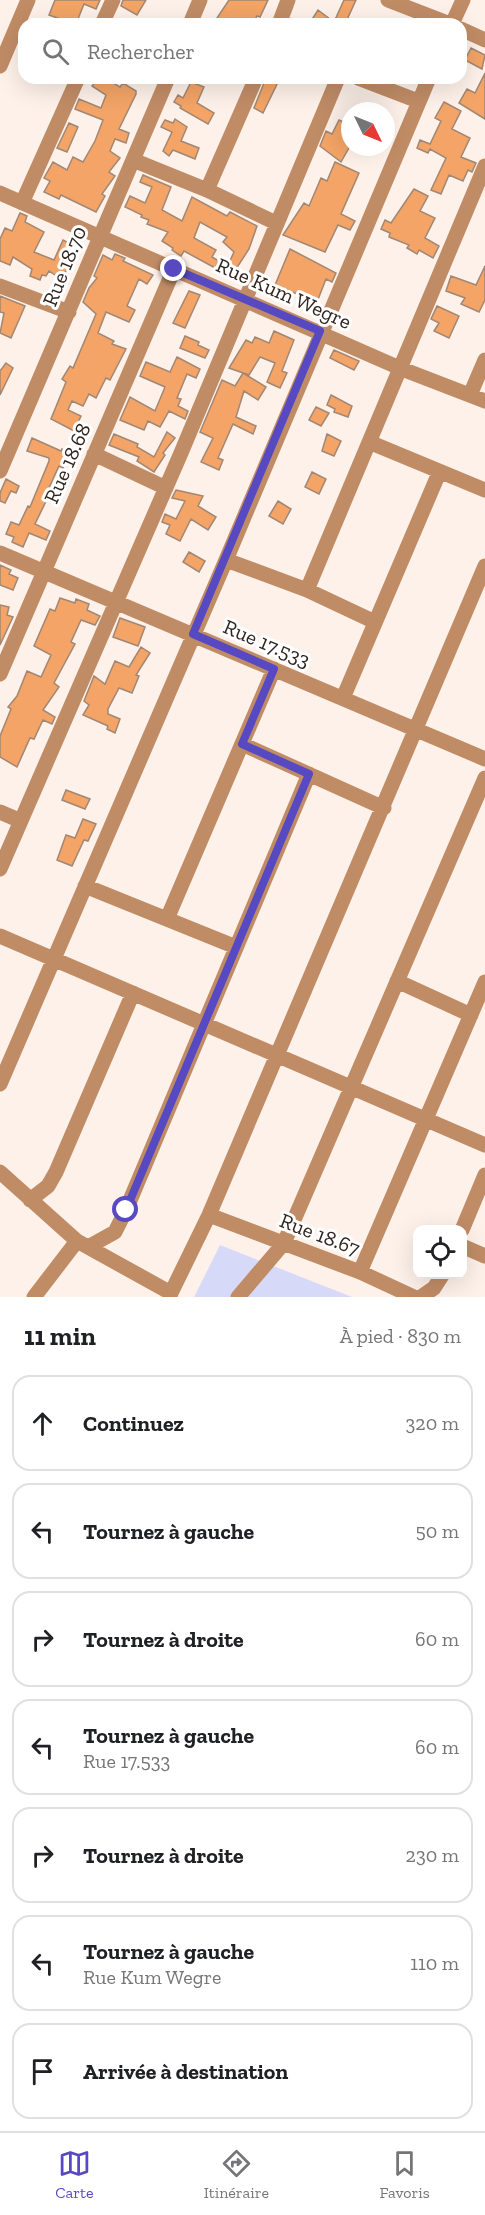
<!DOCTYPE html>
<html lang="fr">
<head>
<meta charset="utf-8">
<style>
  body { margin:0; font-family:"Zilla Slab",serif; background:#f2f2f2; color:#202124 }
  .controls { position:absolute; right:18px; bottom:18px; display:grid; overflow:hidden; border-radius:12px; box-shadow:0 6px 24px #0002 }
  .controls button { width:54px; height:54px; display:grid; place-items:center; padding:0; border:0; border-bottom:2px solid #e0e0e0; background:#fff; color:#202124; font:30px sans-serif }
  .compass { position:absolute; left:341px; top:102px; width:54px; height:54px; border-radius:50%; background:#fff; box-shadow:0 6px 24px #0002; rotate:133deg }
  .stop { position:absolute; width:18px; height:18px; margin:-14px; border:4px solid #5649c1; border-radius:50%; background:#fff }
  .stop.end { background:#5649c1; border-color:#fff; box-shadow:0 2px 6px #0008 }
  .list { margin:0; padding:0; list-style:none }
  h2 { display:flex; justify-content:space-between; align-items:center; height:78px; margin:0; padding:0 24px; font-size:26px }
  h2 small { font-size:20px; font-weight:400; color:#757577 }
  .list li { display:grid; grid-template-columns:39px 1fr auto; gap:18px; align-items:center; box-sizing:border-box; height:96px; margin:0 12px 12px; padding:0 12px; border:2px solid #e0e0e0; border-radius:18px }
  .list b { display:block; font-size:22px; white-space:nowrap }
  .list p { margin:0; font-size:20px; white-space:nowrap; color:#757577 }
  .list em { font-size:20px; font-style:normal; color:#757577 }
  .icon { flex:none; width:33px; height:33px; fill:none; stroke:currentColor; stroke-width:2; stroke-linecap:round; stroke-linejoin:round }
  .map { position:relative; flex:none; width:485px; height:1297px; overflow:hidden }
  .search { position:absolute; background:#fff; box-shadow:0 6px 24px #0002; left:18px; right:18px; top:18px; height:66px; display:flex; align-items:center; gap:15px; box-sizing:border-box; padding:0 21px; border-radius:18px; color:#757577; font-size:22px }
  .sheet { height:834px; background:#fff }
  nav { display:flex; justify-content:space-around; align-items:center; box-sizing:border-box; height:84px; border-top:2px solid #e0e0e0; background:#fff; font-size:16px; color:#757577 }
  nav a { display:grid; justify-items:center; gap:3px }
  nav .on { color:#5649c1 }
  .map>svg:first-child { display:block }
  .green { fill:#d7d9f9 }
  .building { fill:#f3a466; stroke:#a18774; stroke-width:1.5 }
  .lines { fill:none; stroke-linecap:round; stroke-linejoin:round }
  .minor { stroke:#c08c66; stroke-width:15 }
  .route { stroke:#5649c1; stroke-width:8 }
  .labels { text-anchor:middle; dominant-baseline:central; stroke-width:6; stroke-linejoin:round; paint-order:stroke }
  .street-label { font-size:21px; fill:#30251e; stroke:#fff }
</style>
</head>
<body>
<div class="map">
<svg width="485" height="1297" viewBox="0 0 485 1297">
  <rect width="100%" height="100%" fill="#fdf1e9"/>
  <path class="green" d="M220,1245L352,1297H194Z"/>
  <path class="building" d="M55,0H100L96,9L84,4L76,24H61L63,20L49,15Z
    M123,0H146L137,15L121,6Z
    M229,0H268L260,17L257,16L253,24H213Z
    M344,0H356L345,24H309L318,10L334,22Z
    M471,48L485,55L482,69L465,60Z
    M485,73V119L459,103L467,89L475,93Z
    M98,78H105L120,87L123,83L136,91V94L119,129L129,133L126,143L115,139L110,151L120,158L109,172L115,176L102,194L105,196L96,212L61,195L59,199L44,192L50,181L44,178L53,162L67,170L73,157L83,162L95,141L103,120L75,109L79,99L101,108L106,95L92,86Z
    M266,78H280L263,113L254,108Z
    M191,82L204,87L197,103L214,113L208,124L180,108L181,106L174,102L178,95L183,98Z
    M444,102L461,111L452,129L470,138L461,157L476,163L472,172L468,170L463,181L449,175L441,194L431,190L446,158L430,149L428,153L417,148L420,140L430,144L441,121L435,118Z
    M175,119L187,127L181,141L199,148L195,159L173,150L169,156L163,151L172,132L161,127L165,120L173,123Z
    M339,120L350,125V146L341,162L320,146L326,131L332,134Z
    M69,123L78,127L67,152L57,148Z
    M335,162L359,173L341,214L355,221L350,230L338,225L325,252L283,235L304,203L309,206L321,178L327,181Z
    M143,175L171,187L162,210L182,221L192,197L227,216L230,212L257,226L249,249L234,272L226,269L234,252L223,242L227,237L200,222L194,238L216,250L212,257L219,261L215,268L184,251L181,256L172,250L173,248L162,241L168,232L147,224L149,220L141,217L142,215L125,207L130,196L145,203L152,187L140,182Z
    M414,189L428,196L420,211L435,218L425,238L439,246L433,258L419,250L417,254L407,248L409,245L389,237L390,233L381,229L385,220L391,223Z
    M20,213L27,216L25,222L44,232L34,252L54,260L63,240L75,246L66,267L68,268L61,279L49,271L46,276L42,275L40,280L30,276L32,269L13,257L10,265L0,261V239L5,228L12,231Z
    M290,249L336,273L332,282L326,279L317,302L275,285Z
    M115,254L125,258L123,261L153,275L147,284L139,279L127,306L135,310L129,322L106,312L98,333L114,341L112,344L126,349L110,380L106,378L96,398L89,394L83,406L72,401L68,410L81,416L74,431L51,419L66,382L62,379L70,366L73,368L96,314L83,302L89,288L97,278L94,276L103,255L112,260Z
    M485,266V300L479,312L461,304L465,298L446,291L451,276L476,285Z
    M189,291L200,295L185,328L173,323Z
    M0,296L25,306L11,338L0,333L4,313L0,312Z
    M437,306L459,316L449,338L434,331L439,323L431,319Z
    M274,331L294,340L282,371L287,373L280,388L267,382L275,363L260,357L249,375L229,368L246,340L252,343L255,337L269,343Z
    M185,336L199,342L198,345L209,350L205,358L180,348Z
    M334,350L359,361L354,370L330,358Z
    M177,357L200,369L196,378L187,374L177,398L181,399L178,406L188,411L185,419L169,411L160,427L148,421L144,430L120,420L130,397L155,411L165,387L140,376L146,362L170,372Z
    M6,363L13,368L0,395V371Z
    M243,373L266,387L258,400L244,391L236,417L256,426L253,434L233,424L218,458L223,460L219,470L201,462L213,438L200,432L222,380L235,386Z
    M331,395L352,406L348,417L334,412L335,409L327,405Z
    M316,407L329,413L321,426L309,420Z
    M167,432L175,438L163,453L165,455L154,472L137,461L139,457L109,445L114,434L138,444L137,447L154,457Z
    M327,434L341,441L334,456L322,451Z
    M32,438L61,451L62,449L70,452L69,456L63,468L59,466L49,488L52,489L35,524L50,531L46,540L29,533L23,547L12,542L14,537L6,534L11,522L19,525L28,506L30,507L49,461V458L27,451Z
    M312,472L326,479L319,494L305,487Z
    M6,479L19,486L16,493L11,491L5,503L0,501V493Z
    M176,490L203,496L198,506L216,517L208,530L191,519L180,541L166,534L170,525L162,522L165,514L176,519L185,501L172,498Z
    M278,501L291,509L283,524L269,516Z
    M189,552L205,561L199,572L183,562Z
    M0,565L11,570L9,574L18,578L13,590L0,585Z
    M60,598L75,603L76,599L89,604L87,610L100,616L95,625L81,620L71,642L75,644L54,683L59,687L43,710L55,717L52,724L43,720L34,739L30,738L17,767L0,757V736L11,709L8,707L17,696L27,671L41,677L51,655L34,646L50,609L55,611Z
    M0,605L9,607L7,615L13,617L0,645Z
    M120,618L145,627L138,646L113,637Z
    M141,647L150,653L136,675L139,676L132,693L119,688L108,709V714L120,719L115,733L107,729L108,726L83,715L89,705L84,701L94,676L105,684L115,661L129,667Z
    M66,790L90,799L85,809L62,800Z
    M83,819L96,824L88,841L84,840L72,866L57,860L66,835L75,838Z"/>
  <g class="lines">
    <path class="minor" d="M388,0L450,24
      M102,24L113,0
      M190,24L200,0
      M279,24L288,0
      M452,24L463,0
      M461,29L485,40
      M0,66L28,0
      M358,78L418,101
      M133,160L207,190L276,223
      M207,190L256,78
      M0,193L402,369L485,401
      M22,203L78,78
      M0,286L69,312
      M470,395L485,360
      M369,442L485,490
      M94,454L166,488
      M0,471L168,78
      M0,553L485,759
      M226,560L307,590L375,622
      M307,590L485,166
      M0,674L174,269
      M343,698L439,473
      M242,744L384,808
      M0,812L21,821
      M0,869L181,453L338,78
      M85,886L236,947
      M167,919L274,669
      M0,936L485,1145
      M397,981L471,1015
      M0,1084L226,560L429,78
      M0,1172L77,1241L171,1293L209,1215L485,566
      M30,1200L48,1186L56,1172L133,993
      M209,1215L360,1272L414,1297
      M462,1230L485,1175
      M462,1246L485,1256
      M88,1247L115,1232L126,1210L309,774
      M360,1272L485,982
      M34,1297L77,1241
      M238,1297L284,1243L485,778
      M421,1297L434,1288L443,1274"/>
  </g>
  <g class="lines">
    <path class="route" d="M126,1210L309,774L242,744L274,669L193,634L320,331L174,269"/>
  </g>
  <g class="labels">
    <g class="street-label">
      <text transform="translate(64 266) rotate(-68)">Rue 18.70</text>
      <text transform="translate(284 293) rotate(24)">Rue Kum Wegre</text>
      <text transform="translate(67 463) rotate(-66)">Rue 18.68</text>
      <text transform="translate(267 643) rotate(23)">Rue 17.533</text>
      <text transform="translate(320 1234) rotate(21)">Rue 18.67</text>
    </g>
  </g>
</svg>
<div class="controls">
<button><svg class="icon" aria-label="locate" viewBox="0 0 24 24"><circle cx="12" cy="12" r="6"/><path d="M12 2v4M12 18v4M2 12h4M18 12h4"/></svg></button>
</div>
<svg class="compass" viewBox="-18 -18 36 36"><path d="M0-13l5 13h-10z" fill="#e53935"/><path d="M0 13l5-13h-10z" fill="#757577"/></svg>
<div class="stop" style="left:126px;top:1210px"></div>
<div class="stop end" style="left:174px;top:269px"></div>
<div class="search"><svg class="icon" aria-label="search" viewBox="0 0 24 24"><circle cx="10" cy="10" r="6"/><path d="M15 15l6 6"/></svg>Rechercher</div>
</div>
<section class="sheet">
<h2>11 min<small>À pied · 830 m</small></h2>
<ul class="list">
<li><svg class="icon" aria-label="ahead" viewBox="0 0 24 24"><path d="M12 20V5M6 11l6-6 6 6"/></svg><div><b>Continuez</b></div><em>320 m</em></li>
<li><svg class="icon" aria-label="left" viewBox="0 0 24 24"><path d="M17 20v-9H6M10 6l-5 5 5 5"/></svg><div><b>Tournez à gauche</b></div><em>50 m</em></li>
<li><svg class="icon" aria-label="right" viewBox="0 0 24 24"><path d="M7 20v-9h11M14 6l5 5-5 5"/></svg><div><b>Tournez à droite</b></div><em>60 m</em></li>
<li><svg class="icon" aria-label="left" viewBox="0 0 24 24"><path d="M17 20v-9H6M10 6l-5 5 5 5"/></svg><div><b>Tournez à gauche</b><p>Rue 17.533</p></div><em>60 m</em></li>
<li><svg class="icon" aria-label="right" viewBox="0 0 24 24"><path d="M7 20v-9h11M14 6l5 5-5 5"/></svg><div><b>Tournez à droite</b></div><em>230 m</em></li>
<li><svg class="icon" aria-label="left" viewBox="0 0 24 24"><path d="M17 20v-9H6M10 6l-5 5 5 5"/></svg><div><b>Tournez à gauche</b><p>Rue Kum Wegre</p></div><em>110 m</em></li>
<li><svg class="icon" aria-label="arrive" viewBox="0 0 24 24"><path d="M6 21V4h12l-3 4 3 4H6"/></svg><div><b>Arrivée à destination</b></div></li>
</ul>
</section>
<nav>
<a class="on"><svg class="icon" aria-label="map" viewBox="0 0 24 24"><path d="M3 6l6-2 6 2 6-2v14l-6 2-6-2-6 2zM9 4v14M15 6v14"/></svg>Carte</a>
<a><svg class="icon" aria-label="directions" viewBox="0 0 24 24"><path d="M12 3l9 9-9 9-9-9zM9 14v-3h6M13 9l2 2-2 2"/></svg>Itinéraire</a>
<a><svg class="icon" aria-label="saved" viewBox="0 0 24 24"><path d="M7 4h10v16l-5-4-5 4z"/></svg>Favoris</a>
</nav>
</body>
</html>
